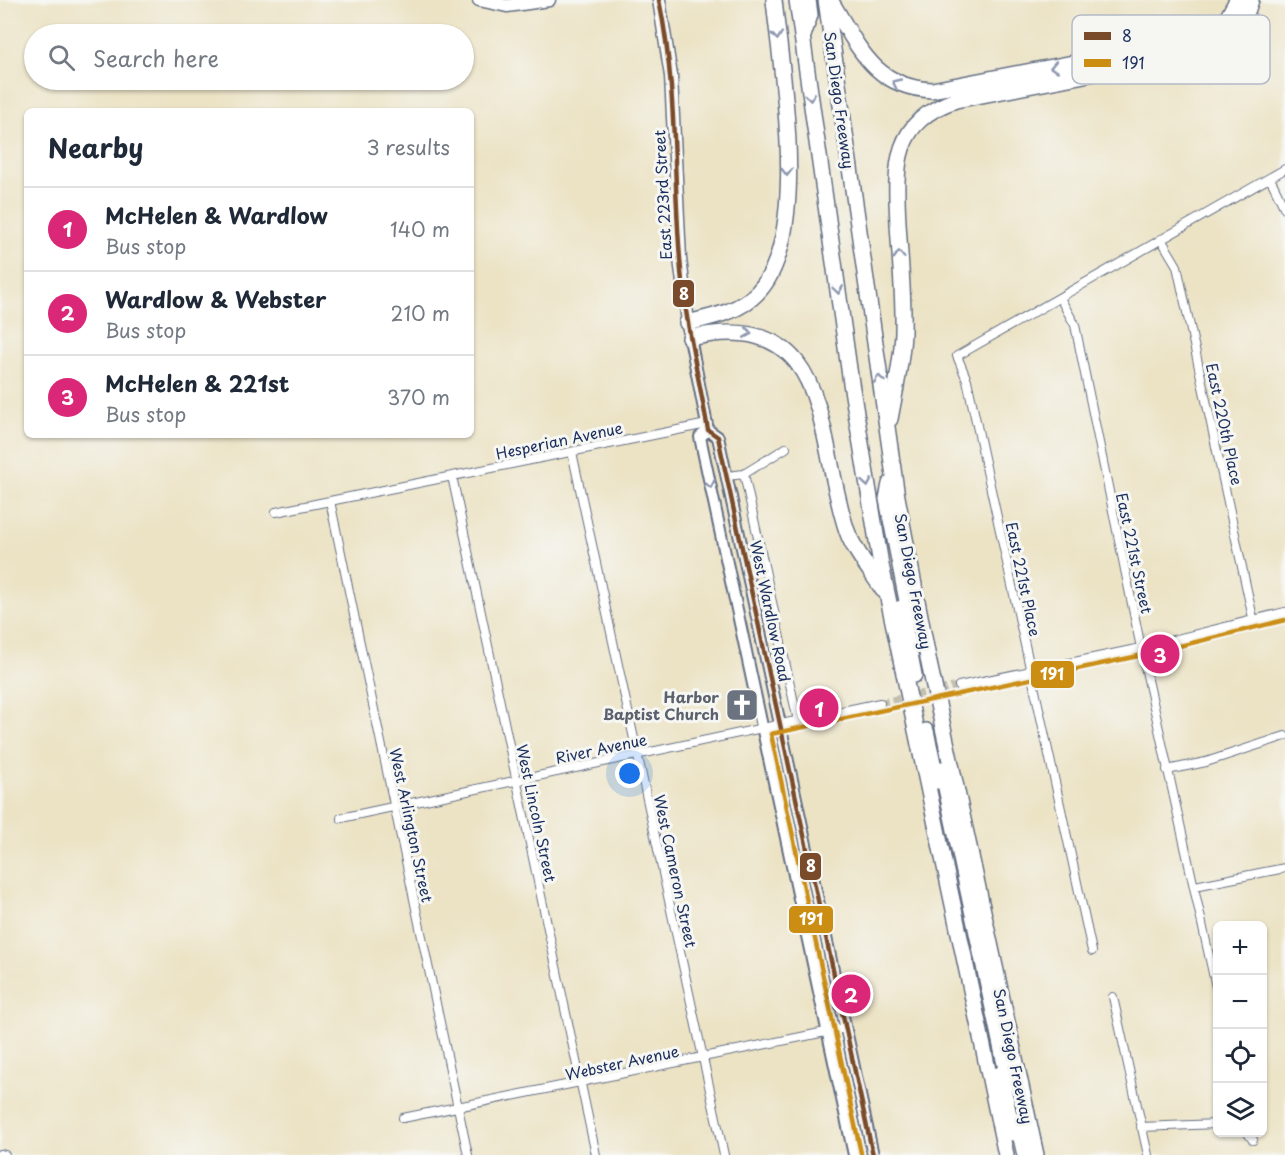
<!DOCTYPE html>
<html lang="en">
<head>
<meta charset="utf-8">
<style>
  body { margin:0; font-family:"Playpen Sans",sans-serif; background:#f2f2f3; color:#1f2937 }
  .controls { position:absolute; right:18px; bottom:18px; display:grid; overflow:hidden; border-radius:9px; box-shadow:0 2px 4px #0004 }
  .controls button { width:54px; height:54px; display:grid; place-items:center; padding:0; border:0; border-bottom:2px solid #e0e1e3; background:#fff; color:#1f2937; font:30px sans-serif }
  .you { position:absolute; left:630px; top:774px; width:21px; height:21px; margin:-15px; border:4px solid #fff; border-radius:50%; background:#1a73e8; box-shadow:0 0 0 9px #1a73e833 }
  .badge { display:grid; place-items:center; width:39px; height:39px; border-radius:50%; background:#db2777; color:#fff; font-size:20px; font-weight:700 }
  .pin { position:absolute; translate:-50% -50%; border:3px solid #fff; box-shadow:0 2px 6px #0006 }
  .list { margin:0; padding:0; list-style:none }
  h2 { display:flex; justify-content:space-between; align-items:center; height:78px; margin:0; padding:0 24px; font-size:26px }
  h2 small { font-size:20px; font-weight:400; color:#747a83 }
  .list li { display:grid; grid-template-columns:39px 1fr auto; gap:18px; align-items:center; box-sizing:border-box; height:84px; padding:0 24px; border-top:2px solid #e0e1e3 }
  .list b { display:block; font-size:22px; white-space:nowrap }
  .list p { margin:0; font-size:20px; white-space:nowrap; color:#747a83 }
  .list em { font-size:20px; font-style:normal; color:#747a83 }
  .icon { flex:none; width:33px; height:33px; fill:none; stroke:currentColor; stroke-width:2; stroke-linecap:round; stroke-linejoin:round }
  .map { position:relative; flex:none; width:1285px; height:1155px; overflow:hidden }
  .search { position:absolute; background:#fff; box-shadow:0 2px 4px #0004; left:24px; top:24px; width:450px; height:66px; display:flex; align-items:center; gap:15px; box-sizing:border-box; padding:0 21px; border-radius:33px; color:#747a83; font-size:22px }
  .panel { position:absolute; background:#fff; box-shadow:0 2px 4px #0004; left:24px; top:108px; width:450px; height:330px; border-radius:9px }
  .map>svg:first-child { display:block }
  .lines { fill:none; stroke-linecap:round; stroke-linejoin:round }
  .street-tunnel { stroke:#c2bfb0; stroke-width:8; stroke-dasharray:8 4; stroke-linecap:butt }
  .street-casing { stroke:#646e82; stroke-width:10 }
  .secondary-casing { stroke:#646e82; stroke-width:14 }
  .primary-casing { stroke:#646e82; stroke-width:15 }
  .highway-casing { stroke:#646e82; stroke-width:18 }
  .street { stroke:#fff; stroke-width:8 }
  .secondary { stroke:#fff; stroke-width:10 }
  .primary { stroke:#fff; stroke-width:12 }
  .highway { stroke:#fff; stroke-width:15 }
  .bus-1-casing { stroke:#f6f6f2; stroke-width:9 }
  .bus-2-casing { stroke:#f6f6f2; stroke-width:9 }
  .bus-1 { stroke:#7a4b2a; stroke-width:4.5 }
  .bus-2 { stroke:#cb8e13; stroke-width:4.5 }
  .oneway { stroke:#8d97ae }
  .labels { text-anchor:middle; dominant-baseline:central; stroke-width:6; stroke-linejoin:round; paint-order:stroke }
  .street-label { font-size:15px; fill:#1b2f5e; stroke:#f6f6f2 }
  .worship-label { font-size:15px; font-weight:bold; fill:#5b616d; stroke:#f6f6f2; text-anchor:end }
  .key { fill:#f6f6f2; stroke:#b4bac6; stroke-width:1.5 }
  .key-label { font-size:16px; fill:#1b2f5e }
  .line-badge { stroke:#f6f6f2; stroke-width:2 }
  .badge-label { font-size:16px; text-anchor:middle; font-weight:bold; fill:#fff }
</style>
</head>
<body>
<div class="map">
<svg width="1285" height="1155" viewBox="0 0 1285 1155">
  <rect width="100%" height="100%" fill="#f6f6f2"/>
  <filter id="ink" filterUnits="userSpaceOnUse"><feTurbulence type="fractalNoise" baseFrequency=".0167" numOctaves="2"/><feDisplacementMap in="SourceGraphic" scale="12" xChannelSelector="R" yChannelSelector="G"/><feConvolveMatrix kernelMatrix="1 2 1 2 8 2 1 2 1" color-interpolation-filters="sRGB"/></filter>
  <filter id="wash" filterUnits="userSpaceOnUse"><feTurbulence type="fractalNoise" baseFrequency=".008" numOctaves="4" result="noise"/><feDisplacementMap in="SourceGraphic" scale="24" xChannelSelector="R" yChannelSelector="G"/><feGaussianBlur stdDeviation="1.35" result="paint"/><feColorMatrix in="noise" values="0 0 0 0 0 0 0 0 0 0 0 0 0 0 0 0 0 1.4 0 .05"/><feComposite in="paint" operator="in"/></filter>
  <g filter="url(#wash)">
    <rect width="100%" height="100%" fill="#ece3c5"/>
  </g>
  <g filter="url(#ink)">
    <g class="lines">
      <path class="street-tunnel" d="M880,703L959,686"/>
      <defs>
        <path id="street" d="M1270,178L1285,209
          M1161,239L1177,266L1253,618
          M1060,298L1075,325L1141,648L1218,996
          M572,452L724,1155
          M744,474L798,721
          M452,476L596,1155
          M727,476L744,474L786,448
          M330,501L468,1155
          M276,512L707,424
          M959,686L1141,648L1285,612
          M1167,770L1206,762L1285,736
          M341,818L880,703
          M1195,886L1285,868
          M1092,951L967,380L957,356L1285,169
          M1113,997L1148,1155
          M403,1118L845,1028
          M1141,1127L1218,1124
          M1247,1132L1253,1140
          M0,1154L5,1155"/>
        <path id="secondary" d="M690,338L708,430L718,437L873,1155
          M708,430L700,437L854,1155"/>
        <path id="primary" d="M479,0L507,6L549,0
          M659,0L671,76L680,259L689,330"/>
        <path id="highway" d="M797,0L851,383L881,565L1006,1155
          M826,0L897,497L929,663L1036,1155
          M830,0C858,45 872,87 932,90L1199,39L1222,28L1237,0
          M803,36L810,15L808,0
          M687,323C712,317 739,312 757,293C811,239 781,71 774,0
          M690,338C835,306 815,437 847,531C854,551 871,571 883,590
          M890,419C895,391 902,361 903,333C904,297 900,259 898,223C895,165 893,121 956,100L1213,50C1234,38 1244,23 1251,0
          M890,484L887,499L910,616
          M901,608L914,675
          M926,731L937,781
          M942,769L1009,1083
          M1000,1074L1013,1133
          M1017,1121L1025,1155"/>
      </defs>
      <use href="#street" class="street-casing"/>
      <use href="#secondary" class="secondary-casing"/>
      <use href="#primary" class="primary-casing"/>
      <use href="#highway" class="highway-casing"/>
      <use href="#street" class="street"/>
      <use href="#secondary" class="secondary"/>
      <use href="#primary" class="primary"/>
      <use href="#highway" class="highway"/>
      <defs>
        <path id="bus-1" d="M659,0C677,86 673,172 680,259C684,316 698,373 708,430L718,437L873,1155"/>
        <path id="bus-2" d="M861,1153L771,734L1143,655L1285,620"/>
      </defs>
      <use href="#bus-1" class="bus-1-casing"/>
      <use href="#bus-2" class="bus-2-casing"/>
      <use href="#bus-1" class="bus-1"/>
      <use href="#bus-2" class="bus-2"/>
    </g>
    <defs><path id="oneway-chevron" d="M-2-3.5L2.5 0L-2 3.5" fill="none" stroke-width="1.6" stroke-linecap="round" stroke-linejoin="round" transform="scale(1.5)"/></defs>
    <g class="oneway">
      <use href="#oneway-chevron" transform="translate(777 36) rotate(84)"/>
      <use href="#oneway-chevron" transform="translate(1054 67) rotate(169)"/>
      <use href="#oneway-chevron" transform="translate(896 83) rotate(-155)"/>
      <use href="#oneway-chevron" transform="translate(810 97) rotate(82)"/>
      <use href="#oneway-chevron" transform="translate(787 172) rotate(90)"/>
      <use href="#oneway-chevron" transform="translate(899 255) rotate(-93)"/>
      <use href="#oneway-chevron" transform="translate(838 290) rotate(82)"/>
      <use href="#oneway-chevron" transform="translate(748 333) rotate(10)"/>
      <use href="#oneway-chevron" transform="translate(879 379) rotate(-98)"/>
      <use href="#oneway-chevron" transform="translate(867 483) rotate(80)"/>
      <use href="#oneway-chevron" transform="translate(710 484) rotate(78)"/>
    </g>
  </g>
  <defs>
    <symbol id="church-square" viewBox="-11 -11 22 22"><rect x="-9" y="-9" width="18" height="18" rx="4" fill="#6b7280" stroke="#f6f6f2"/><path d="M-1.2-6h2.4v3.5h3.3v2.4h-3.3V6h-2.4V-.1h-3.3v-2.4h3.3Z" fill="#fff"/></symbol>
  </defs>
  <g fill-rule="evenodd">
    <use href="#church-square" x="723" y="686" width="38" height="38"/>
  </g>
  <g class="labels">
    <g class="street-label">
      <text transform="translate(840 100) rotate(82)">San Diego Freeway</text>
      <text transform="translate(662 195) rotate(-93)">East 223rd Street</text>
      <text transform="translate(1225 424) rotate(78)">East 220th Place</text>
      <text transform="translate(559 440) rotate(-12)">Hesperian Avenue</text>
      <text transform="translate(1135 553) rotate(78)">East 221st Street</text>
      <text transform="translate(1024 579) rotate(78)">East 221st Place</text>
      <text transform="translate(914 581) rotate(79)">San Diego Freeway</text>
      <text transform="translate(771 611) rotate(78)">West Wardlow Road</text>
      <text transform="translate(601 748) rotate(-12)">River Avenue</text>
      <text transform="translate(537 813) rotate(78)">West Lincoln Street</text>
      <text transform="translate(412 825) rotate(78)">West Arlington Street</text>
      <text transform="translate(676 871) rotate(78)">West Cameron Street</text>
      <text transform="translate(1014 1056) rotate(78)">San Diego Freeway</text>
      <text transform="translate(622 1062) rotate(-12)">Webster Avenue</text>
    </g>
    <g class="worship-label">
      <text x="719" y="696">Harbor<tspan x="719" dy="17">Baptist Church</tspan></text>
    </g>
  </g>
  <rect x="1072" y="15" width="198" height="69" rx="9" class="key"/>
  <rect x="1084" y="32" width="27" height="8" fill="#7a4b2a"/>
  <rect x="1084" y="59" width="27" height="8" fill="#cb8e13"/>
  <g class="key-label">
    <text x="1122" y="42">8</text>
    <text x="1122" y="69">191</text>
  </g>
  <g class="line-badge">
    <rect x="672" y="279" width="23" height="29" rx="6" fill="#7a4b2a"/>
    <rect x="1030" y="660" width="45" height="29" rx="6" fill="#cb8e13"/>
    <rect x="799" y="852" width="23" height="29" rx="6" fill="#7a4b2a"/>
    <rect x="788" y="905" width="46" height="29" rx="6" fill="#cb8e13"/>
  </g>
  <g class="badge-label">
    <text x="684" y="300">8</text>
    <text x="1052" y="680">191</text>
    <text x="811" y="872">8</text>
    <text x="811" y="925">191</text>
  </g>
</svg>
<div class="controls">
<button>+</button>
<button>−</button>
<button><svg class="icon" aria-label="locate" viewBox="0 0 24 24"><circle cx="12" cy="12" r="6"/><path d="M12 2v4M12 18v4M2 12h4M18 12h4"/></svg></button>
<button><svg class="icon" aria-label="layers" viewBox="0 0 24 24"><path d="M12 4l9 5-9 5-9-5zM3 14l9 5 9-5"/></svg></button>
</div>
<div class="you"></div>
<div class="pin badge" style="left:819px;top:708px">1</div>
<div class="pin badge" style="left:851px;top:994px">2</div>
<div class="pin badge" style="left:1160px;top:654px">3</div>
<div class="search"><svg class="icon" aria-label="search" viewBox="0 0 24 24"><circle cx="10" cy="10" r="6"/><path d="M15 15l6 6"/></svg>Search here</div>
<section class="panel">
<h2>Nearby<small>3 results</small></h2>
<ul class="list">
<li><span class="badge">1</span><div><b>McHelen &amp; Wardlow</b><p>Bus stop</p></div><em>140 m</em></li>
<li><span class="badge">2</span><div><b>Wardlow &amp; Webster</b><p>Bus stop</p></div><em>210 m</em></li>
<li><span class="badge">3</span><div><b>McHelen &amp; 221st</b><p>Bus stop</p></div><em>370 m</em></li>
</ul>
</section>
</div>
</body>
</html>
